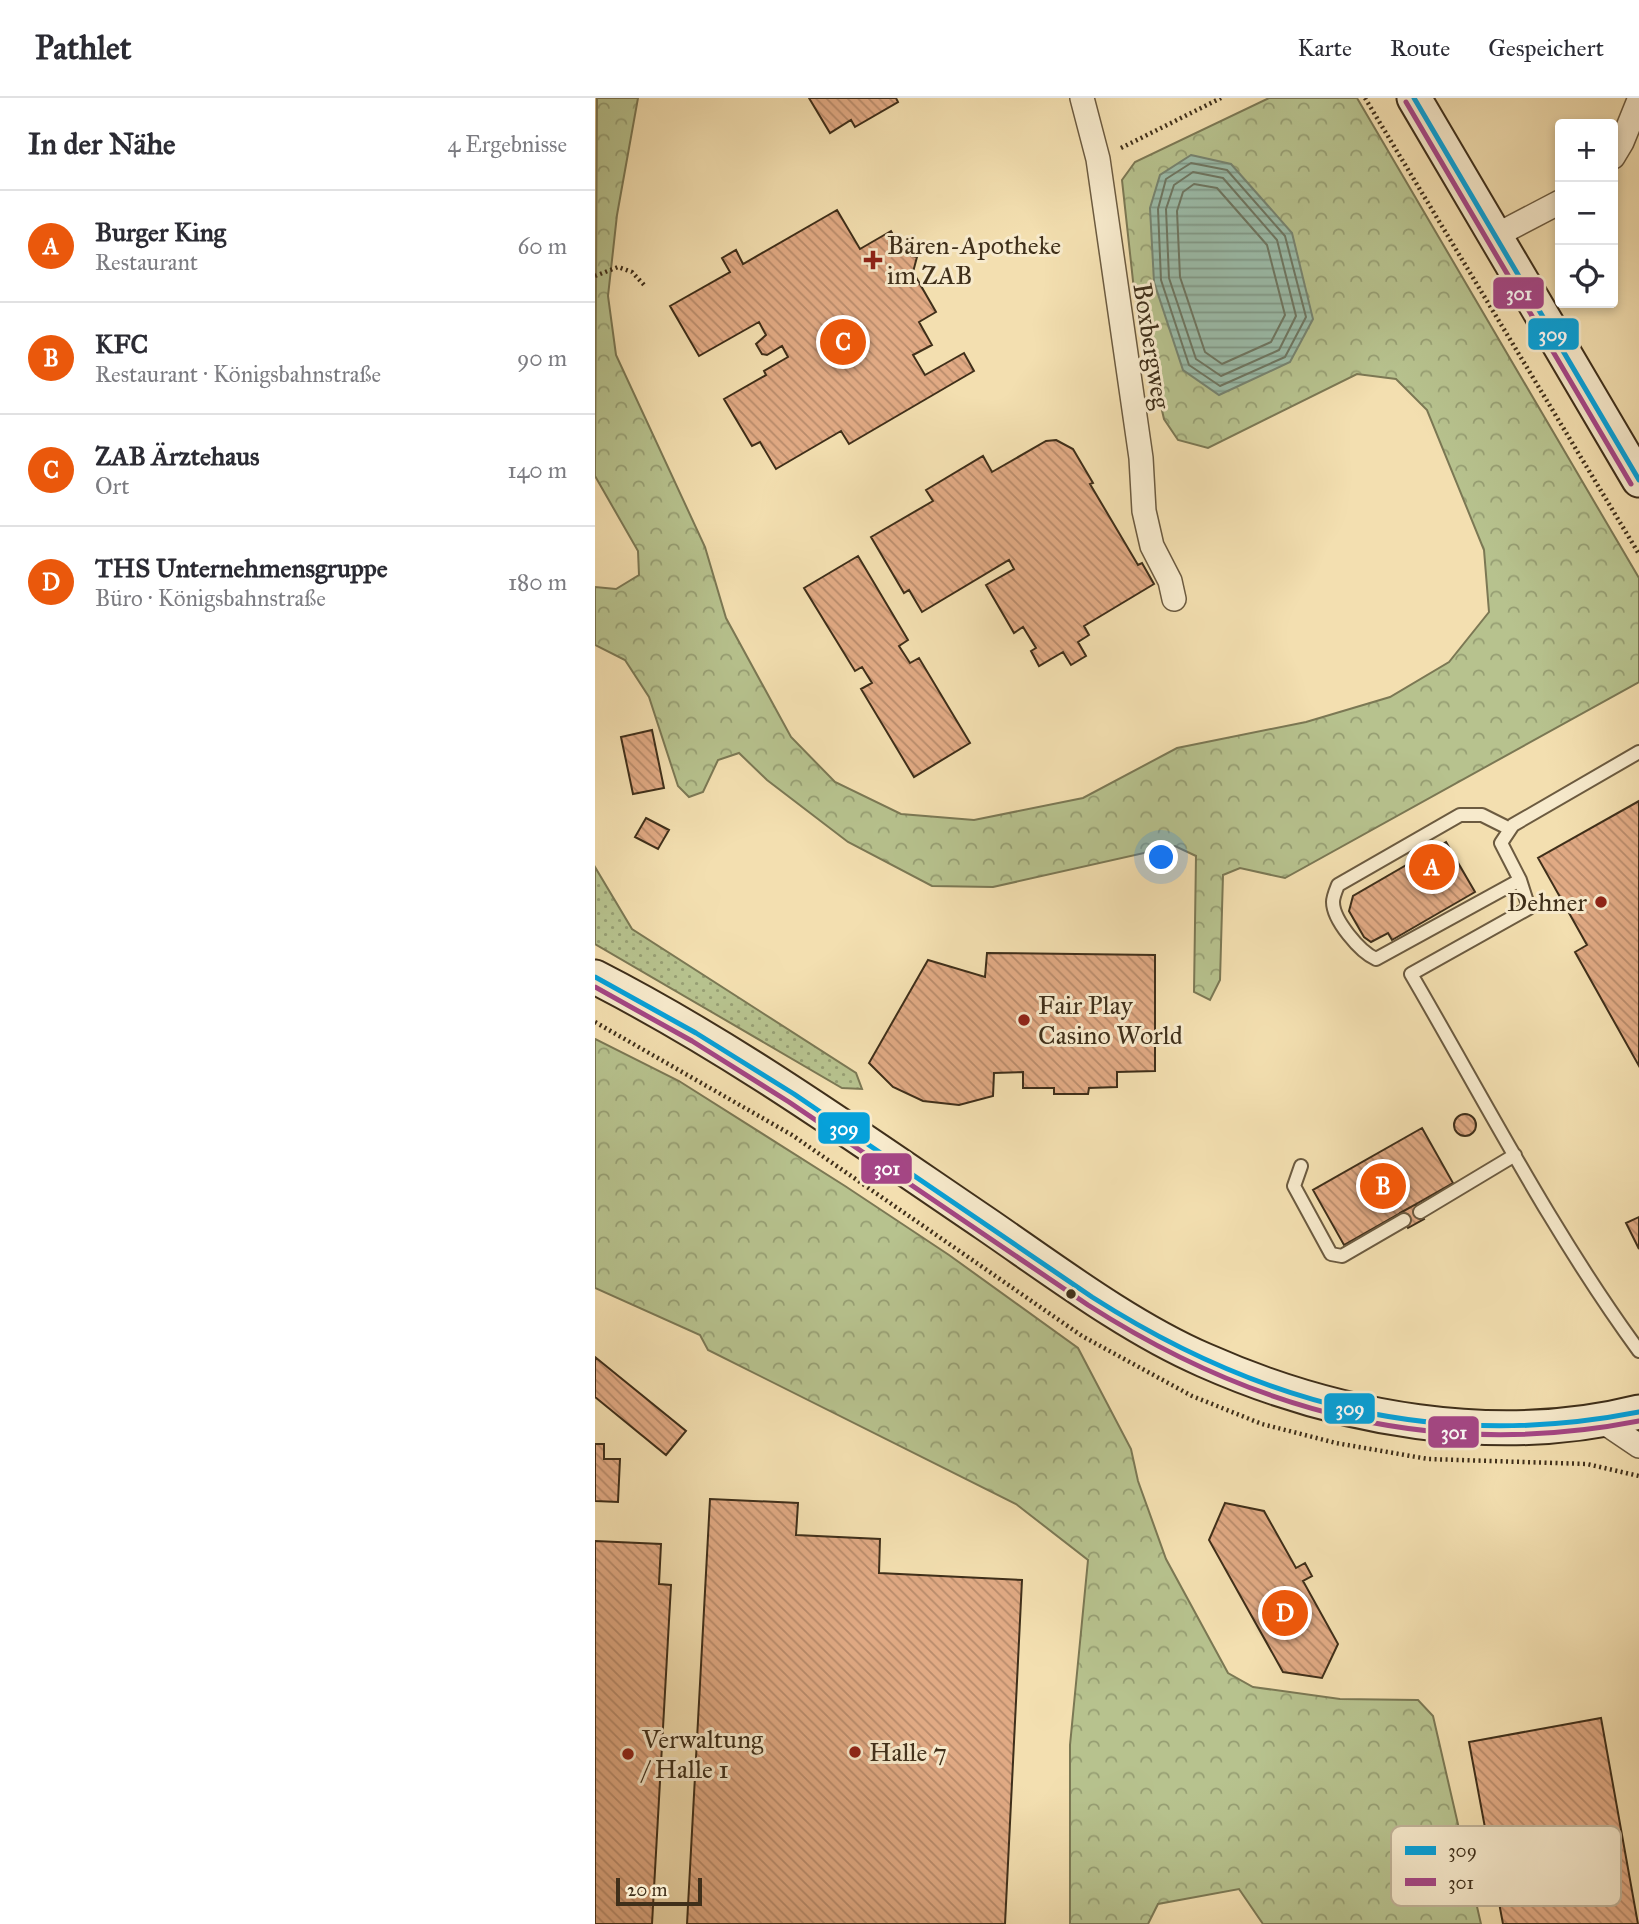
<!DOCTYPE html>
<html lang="de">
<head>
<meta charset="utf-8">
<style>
  body { margin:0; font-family:"IM FELL Great Primer",serif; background:#f7f7f7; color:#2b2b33 }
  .controls { position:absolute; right:21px; top:21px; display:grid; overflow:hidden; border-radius:7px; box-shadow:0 4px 10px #0003 }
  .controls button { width:63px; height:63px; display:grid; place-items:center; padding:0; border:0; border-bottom:2px solid #e1e1e2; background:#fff; color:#2b2b33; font:35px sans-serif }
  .scale { position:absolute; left:21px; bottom:18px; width:86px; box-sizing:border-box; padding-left:7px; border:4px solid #3f2f1a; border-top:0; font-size:19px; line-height:24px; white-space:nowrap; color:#3f2f1a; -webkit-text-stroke:5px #f7eacc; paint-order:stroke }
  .you { position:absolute; left:567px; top:760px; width:24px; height:24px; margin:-18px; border:5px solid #fff; border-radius:50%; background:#1a73e8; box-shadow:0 0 0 10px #1a73e833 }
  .badge { display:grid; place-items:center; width:46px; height:46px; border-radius:50%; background:#ea580c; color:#fff; font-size:23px; font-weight:700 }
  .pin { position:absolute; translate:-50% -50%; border:4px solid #fff; box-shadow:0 2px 7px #0006 }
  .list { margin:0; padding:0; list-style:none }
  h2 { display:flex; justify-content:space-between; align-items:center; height:91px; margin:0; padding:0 28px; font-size:30px }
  h2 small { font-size:23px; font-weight:400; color:#7c7c81 }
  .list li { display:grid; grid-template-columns:46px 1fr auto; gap:21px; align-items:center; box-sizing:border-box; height:112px; padding:0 28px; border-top:2px solid #e1e1e2 }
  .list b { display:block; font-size:26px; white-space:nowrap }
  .list p { margin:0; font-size:23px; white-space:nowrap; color:#7c7c81 }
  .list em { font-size:23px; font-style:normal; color:#7c7c81 }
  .icon { flex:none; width:38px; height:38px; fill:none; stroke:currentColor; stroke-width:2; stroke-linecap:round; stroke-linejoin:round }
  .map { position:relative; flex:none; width:1044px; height:1826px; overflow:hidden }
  header { display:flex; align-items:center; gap:42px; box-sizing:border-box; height:98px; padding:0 35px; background:#fff; border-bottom:2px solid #e1e1e2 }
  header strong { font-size:33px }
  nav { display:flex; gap:38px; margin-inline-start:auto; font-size:24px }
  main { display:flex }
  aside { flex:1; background:#fff }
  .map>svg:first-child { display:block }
  .grass { fill:url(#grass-dots); stroke:#7b7854; stroke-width:2 }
  .forest { fill:url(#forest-crowns); stroke:#7b7854; stroke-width:2 }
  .water { fill:url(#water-rules); stroke:#768471; stroke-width:2 }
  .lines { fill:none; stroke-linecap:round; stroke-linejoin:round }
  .shore { stroke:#6d7662; stroke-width:2 }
  .building { fill:url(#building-back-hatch); stroke:#3f2f1a; stroke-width:2 }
  .lane-casing { stroke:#6c5b40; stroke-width:16 }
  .street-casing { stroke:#6c5b40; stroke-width:26 }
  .secondary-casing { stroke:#3f2f1a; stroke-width:37 }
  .path { stroke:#3f2f1a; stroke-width:4.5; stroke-dasharray:2 3.5; stroke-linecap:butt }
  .lane { stroke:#f7eacc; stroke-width:12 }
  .street { stroke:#f7eacc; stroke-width:23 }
  .secondary { stroke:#f7eacc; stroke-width:33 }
  .bus-1-casing { stroke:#f7eacc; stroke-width:10 }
  .bus-2-casing { stroke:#f7eacc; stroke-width:10 }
  .bus-1 { stroke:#06a1da; stroke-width:5 }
  .bus-2 { stroke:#a54686; stroke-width:5 }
  .poi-dot { fill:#8f2418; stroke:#f7eacc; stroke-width:2.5 }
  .bus-dot { fill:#3f2f1a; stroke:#f7eacc; stroke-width:2.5 }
  .labels { text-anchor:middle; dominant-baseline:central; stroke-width:6; stroke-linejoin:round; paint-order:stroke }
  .poi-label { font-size:26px; fill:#3f2f1a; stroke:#f7eacc; text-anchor:start }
  .street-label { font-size:26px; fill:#3f2f1a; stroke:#f7eacc }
  .key { fill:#f7eacc; stroke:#c0b297; stroke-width:2 }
  .key-label { font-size:19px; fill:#3f2f1a }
  .line-badge { stroke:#f7eacc; stroke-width:2.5 }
  .badge-label { font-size:19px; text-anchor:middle; font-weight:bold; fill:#fff }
</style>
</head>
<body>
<header>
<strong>Pathlet</strong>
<nav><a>Karte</a><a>Route</a><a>Gespeichert</a></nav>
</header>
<main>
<aside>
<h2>In der Nähe<small>4 Ergebnisse</small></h2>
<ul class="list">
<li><span class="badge">A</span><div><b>Burger King</b><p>Restaurant</p></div><em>60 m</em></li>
<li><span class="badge">B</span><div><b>KFC</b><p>Restaurant · Königsbahnstraße</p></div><em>90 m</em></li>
<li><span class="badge">C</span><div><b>ZAB Ärztehaus</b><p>Ort</p></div><em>140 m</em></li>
<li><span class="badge">D</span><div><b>THS Unternehmensgruppe</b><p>Büro · Königsbahnstraße</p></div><em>180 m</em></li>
</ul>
</aside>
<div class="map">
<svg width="1044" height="1826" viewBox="0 0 1044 1826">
  <defs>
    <pattern id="grass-dots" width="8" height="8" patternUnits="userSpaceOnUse" patternTransform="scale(1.75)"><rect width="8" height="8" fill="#b7c28e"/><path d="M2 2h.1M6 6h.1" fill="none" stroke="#969e73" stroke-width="1.8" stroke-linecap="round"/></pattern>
    <pattern id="forest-crowns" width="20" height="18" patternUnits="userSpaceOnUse" patternTransform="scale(1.75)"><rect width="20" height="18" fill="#b7c28e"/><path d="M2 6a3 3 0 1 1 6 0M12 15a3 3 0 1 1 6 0" fill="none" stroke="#969e73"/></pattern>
    <pattern id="water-rules" width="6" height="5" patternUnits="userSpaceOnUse" patternTransform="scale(1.75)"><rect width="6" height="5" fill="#9bbdab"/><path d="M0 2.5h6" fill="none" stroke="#809a8a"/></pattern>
    <pattern id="building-back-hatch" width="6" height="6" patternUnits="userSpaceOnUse" patternTransform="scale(1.75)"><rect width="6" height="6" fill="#e1aa84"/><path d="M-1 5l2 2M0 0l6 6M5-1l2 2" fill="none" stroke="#b88b6b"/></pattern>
  </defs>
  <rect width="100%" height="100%" fill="#f3dfb0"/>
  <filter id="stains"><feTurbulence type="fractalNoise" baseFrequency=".00286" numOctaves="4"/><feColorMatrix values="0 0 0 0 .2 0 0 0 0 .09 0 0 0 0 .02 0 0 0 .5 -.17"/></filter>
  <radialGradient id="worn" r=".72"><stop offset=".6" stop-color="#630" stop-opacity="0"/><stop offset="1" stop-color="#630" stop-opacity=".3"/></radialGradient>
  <path class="grass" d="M0,769L37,831L261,975L267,991L247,990L0,846Z"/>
  <path class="forest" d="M2,0H43L22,117L13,198L21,257L110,449L131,520L196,639L240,684L306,716L379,722L488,700L582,650L711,624L795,599L854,564L894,514L889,452L832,312L801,281L762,276L613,350L583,342L569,321L539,192L527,82L540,64L674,0H762L1044,480V584L690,780L645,770L628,777L625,882L615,902L599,894L601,758L580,748L398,789L337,788L253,744L172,682L144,655L123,662L108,694L94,699L83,688L54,599L30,562L0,547V489L21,491L44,477L43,453L0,378Z
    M0,941L84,983L250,1088L354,1157L483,1250L536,1351L543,1383L571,1461L633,1575L658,1589L745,1601L823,1602L838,1618L886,1826H668L644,1791L563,1806L553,1826H475V1647L493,1462L421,1406L113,1252L105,1237L0,1190Z"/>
  <path class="water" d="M596,57L636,66L697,135L718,221L695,264L624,297L588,272L559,184L555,110L565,77Z"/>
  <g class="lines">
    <path class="shore" d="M596,65L632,72L690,138L711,219L690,259L625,288L594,267L566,182L563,111L571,81Z
      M598,74L628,80L682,142L701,218L684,252L626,278L601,261L574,180L571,111L579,87Z
      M599,86L622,90L672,147L690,217L676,244L627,266L610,254L585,179L582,113L588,94Z"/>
  </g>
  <path class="building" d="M214,0H301L303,4L260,29L256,22L235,35Z
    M242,112L265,151L296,133L309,156L322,159L318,174L341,214L324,224L337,247L318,257L330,277L369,255L379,273L254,346L246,333L181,371L165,344L157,348L129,301L171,277L169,273L193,259L187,248L172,257L167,256L161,246L171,237L164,224L104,258L75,208L135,174L127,160L141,152L148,166Z
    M461,342L478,351L498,385L495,386L543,467L547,465L559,486L489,528L494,537L483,544L491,558L476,567L468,554L444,568L436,553L441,550L428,529L419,535L391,487L419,471L414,462L327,514L314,492L309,495L276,439L338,403L331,392L388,358L397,374L451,343Z
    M263,458L313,542L304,548L315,565L324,560L375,645L319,679L266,591L277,585L267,569L260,573L209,490Z
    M57,632L69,690L38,696L26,639Z
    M1044,703V968L980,854L992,847L943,760Z
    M51,720L74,732L63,751L40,739Z
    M851,744L880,794L797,842L793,835L776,844L769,839L754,813L758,798Z
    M392,855L560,857V973L522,974V989L494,990L493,996H459V990H428V974L399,975L398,998L364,1007L328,1003L298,989L274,965L333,862L390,879Z
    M859 1027a11 11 0 1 1 22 0a11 11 0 1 1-22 0Z
    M827,1030L858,1085L749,1147L718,1092Z
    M821,1106L829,1121L813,1130L805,1115Z
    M1044,1119V1151L1031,1125Z
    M0,1259L91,1333L71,1357L0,1299Z
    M0,1346H9V1361H25L23,1404L0,1403Z
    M115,1401L203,1405L201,1437L285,1441L284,1475L427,1482L410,1826H92Z
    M630,1405L669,1413L701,1470L710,1465L717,1478L708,1483L743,1546L727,1580L688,1574L614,1442Z
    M0,1443L66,1446L64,1486L76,1487L57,1826H0Z
    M1006,1620L1043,1826H908L874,1644Z"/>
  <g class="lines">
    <defs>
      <path id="lane" d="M1044,654L918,727L906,745L925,782L934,810L816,876C890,1003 957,1134 1044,1253
        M915,731L887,717H865L743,787C741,792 738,799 738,804C738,822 765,854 781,861L925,782
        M706,1068L699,1088L736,1156L747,1158L809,1122
        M825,1114L920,1057"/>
      <path id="street" d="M487,0L503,61L546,360L549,413L557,448L575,483L579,501
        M1018,59L1027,44L1044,2
        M900,138L965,104
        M1007,1323L1044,1348"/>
      <path id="secondary" d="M819,0L1044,382
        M0,879C137,949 264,1040 391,1126C458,1172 535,1230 609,1262C742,1321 901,1350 1044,1314"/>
    </defs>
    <use href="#lane" class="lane-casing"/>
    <use href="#street" class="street-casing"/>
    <use href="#secondary" class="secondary-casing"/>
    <path class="path" d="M770,0L1044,456
      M526,50L626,0
      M0,178L23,169L37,174L51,189
      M0,924L197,1037L487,1238L597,1298L667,1326L741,1345L833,1361L992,1366L1044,1378"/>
    <use href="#lane" class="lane"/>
    <use href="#street" class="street"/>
    <use href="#secondary" class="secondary"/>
    <defs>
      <path id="bus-1" d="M819,0L1044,382
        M0,879L101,935L199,996L497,1199C667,1308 845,1353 1044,1314"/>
      <path id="bus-2" d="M811,4L1036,386
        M0,889L97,943L194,1004L493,1207C663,1316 844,1362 1044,1323"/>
    </defs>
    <use href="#bus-1" class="bus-1-casing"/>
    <use href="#bus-2" class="bus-2-casing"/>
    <use href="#bus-1" class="bus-1"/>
    <use href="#bus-2" class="bus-2"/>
  </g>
  <g class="poi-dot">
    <path d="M274.5 151.5h7v7h7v7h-7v7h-7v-7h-7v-7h7z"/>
    <circle cx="1006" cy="804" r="7"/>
    <circle cx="429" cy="922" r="7"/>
    <circle cx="260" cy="1654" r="7"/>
    <circle cx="33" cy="1656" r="7"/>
  </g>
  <circle class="bus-dot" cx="476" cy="1196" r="6"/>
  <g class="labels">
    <g class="poi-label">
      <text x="292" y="147">Bären-Apotheke<tspan x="292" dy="30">im ZAB</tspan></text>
      <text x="992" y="804" text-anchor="end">Dehner</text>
      <text x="443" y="907">Fair Play<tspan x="443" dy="30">Casino World</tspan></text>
      <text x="47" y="1641">Verwaltung<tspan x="47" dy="30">/ Halle 1</tspan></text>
      <text x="274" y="1654">Halle 7</text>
    </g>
    <g class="street-label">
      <text transform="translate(557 248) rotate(81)">Boxbergweg</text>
    </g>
  </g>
  <rect x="796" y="1728" width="230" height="80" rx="10" class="key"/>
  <rect x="810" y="1748" width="31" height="9" fill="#06a1da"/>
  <rect x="810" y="1780" width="31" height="8" fill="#a54686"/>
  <g class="key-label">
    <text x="853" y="1759">309</text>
    <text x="853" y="1791">301</text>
  </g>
  <g class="line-badge">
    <rect x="897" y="178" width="53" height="34" rx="7" fill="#a54686"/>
    <rect x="932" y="219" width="53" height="34" rx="7" fill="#06a1da"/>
    <rect x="222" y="1013" width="54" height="34" rx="7" fill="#06a1da"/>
    <rect x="265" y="1054" width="53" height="33" rx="7" fill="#a54686"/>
    <rect x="728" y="1294" width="53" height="33" rx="7" fill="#06a1da"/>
    <rect x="832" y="1317" width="53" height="34" rx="7" fill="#a54686"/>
  </g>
  <g class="badge-label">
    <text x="924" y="202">301</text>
    <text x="958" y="243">309</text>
    <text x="249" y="1037">309</text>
    <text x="292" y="1077">301</text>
    <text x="755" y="1317">309</text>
    <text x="859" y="1341">301</text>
  </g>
  <rect width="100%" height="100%" filter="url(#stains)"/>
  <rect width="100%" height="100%" fill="url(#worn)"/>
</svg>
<div class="controls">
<button>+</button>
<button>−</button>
<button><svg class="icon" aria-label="locate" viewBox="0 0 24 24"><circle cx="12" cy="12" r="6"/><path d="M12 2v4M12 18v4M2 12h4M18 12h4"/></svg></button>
</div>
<div class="scale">20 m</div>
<div class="you"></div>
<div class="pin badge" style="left:837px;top:769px">A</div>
<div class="pin badge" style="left:788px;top:1088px">B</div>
<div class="pin badge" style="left:248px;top:244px">C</div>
<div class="pin badge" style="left:690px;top:1515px">D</div>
</div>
</main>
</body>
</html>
